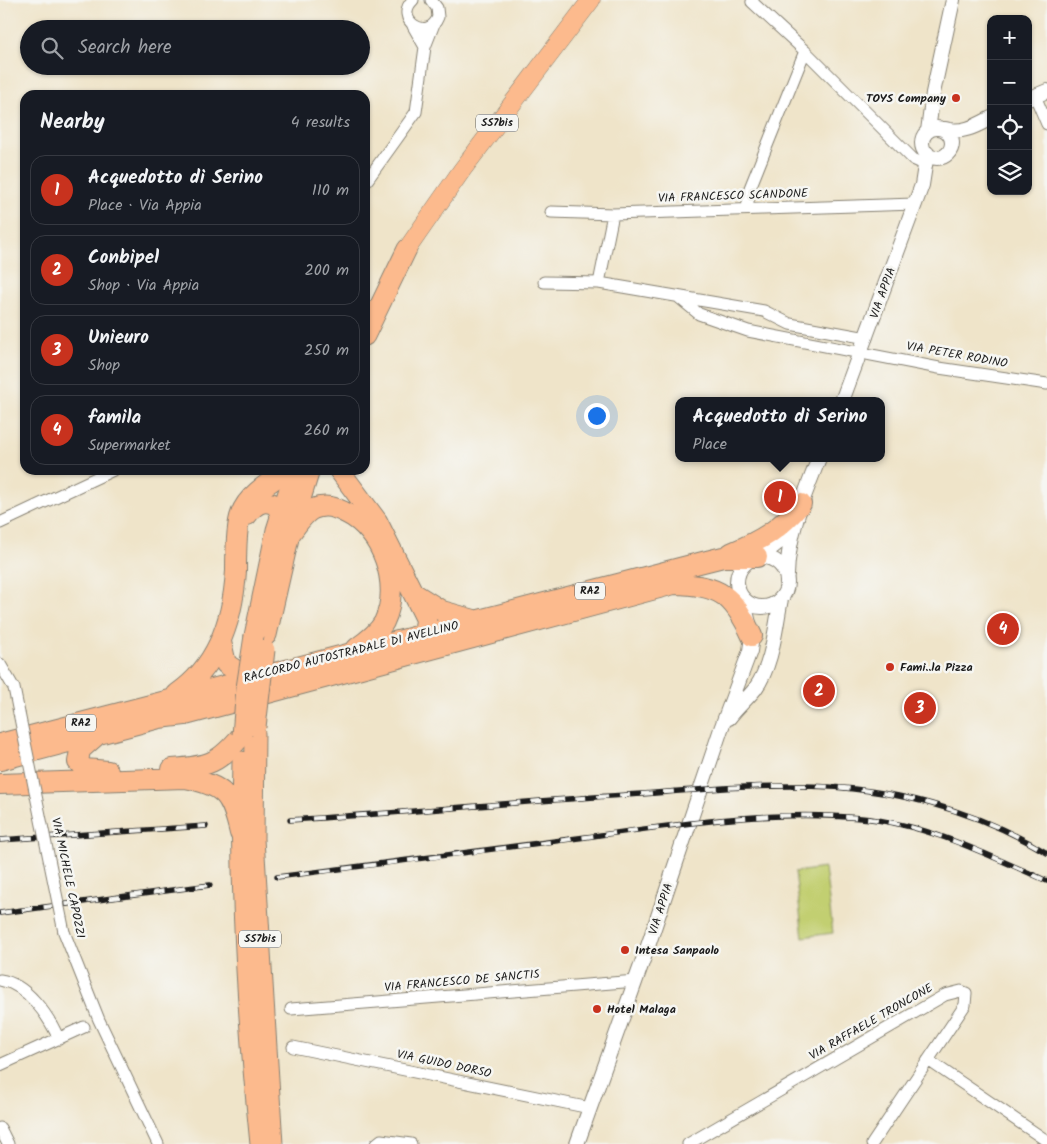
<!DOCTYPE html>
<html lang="en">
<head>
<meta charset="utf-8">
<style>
  body { margin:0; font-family:Kalam,sans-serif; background:#242831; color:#f1f3f6 }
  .controls { position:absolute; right:15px; top:15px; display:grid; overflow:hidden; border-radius:10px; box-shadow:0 1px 4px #0004 }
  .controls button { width:45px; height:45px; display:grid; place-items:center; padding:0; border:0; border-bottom:1px solid #363941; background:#171b24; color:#f1f3f6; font:25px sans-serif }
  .you { position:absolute; left:596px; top:415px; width:18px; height:18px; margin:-12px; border:4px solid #fff; border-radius:50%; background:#1a73e8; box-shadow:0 0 0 8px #1a73e833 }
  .badge { display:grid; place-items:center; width:32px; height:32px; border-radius:50%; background:#c8321e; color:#fff; font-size:16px; font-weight:700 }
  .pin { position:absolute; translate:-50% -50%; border:2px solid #fff; box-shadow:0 1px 5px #0006 }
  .popup { position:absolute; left:675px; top:397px; width:210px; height:65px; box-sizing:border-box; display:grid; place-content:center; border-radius:10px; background:#171b24; filter:drop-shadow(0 1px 4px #0005); font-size:16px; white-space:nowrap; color:#9ea1a6 }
  .popup b { font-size:19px; color:#f1f3f6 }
  .popup::after { content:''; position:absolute; left:50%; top:100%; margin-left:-10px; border:10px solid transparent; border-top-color:#171b24 }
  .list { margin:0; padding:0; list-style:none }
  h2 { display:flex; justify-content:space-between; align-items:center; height:65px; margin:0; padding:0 20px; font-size:21px }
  h2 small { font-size:16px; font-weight:400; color:#9ea1a6 }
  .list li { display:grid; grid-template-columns:32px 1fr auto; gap:15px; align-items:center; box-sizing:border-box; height:70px; margin:0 10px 10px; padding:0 10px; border:1px solid #363941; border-radius:15px }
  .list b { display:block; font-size:19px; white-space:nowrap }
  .list p { margin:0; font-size:16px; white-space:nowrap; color:#9ea1a6 }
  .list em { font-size:16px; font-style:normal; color:#9ea1a6 }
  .icon { flex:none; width:28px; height:28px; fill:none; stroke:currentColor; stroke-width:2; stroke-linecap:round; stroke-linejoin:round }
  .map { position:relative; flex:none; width:1047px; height:1144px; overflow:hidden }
  .search { position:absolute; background:#171b24; box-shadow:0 1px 4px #0004; left:20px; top:20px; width:350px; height:55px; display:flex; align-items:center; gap:12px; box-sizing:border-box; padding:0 18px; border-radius:28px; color:#9ea1a6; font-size:19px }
  .panel { position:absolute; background:#171b24; box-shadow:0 1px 4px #0004; left:20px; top:90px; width:350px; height:385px; border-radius:15px }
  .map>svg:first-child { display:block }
  .green { fill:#c2cf71; stroke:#6f7646 }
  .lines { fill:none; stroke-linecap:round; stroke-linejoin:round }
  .minor-casing { stroke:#868072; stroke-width:13 }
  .tertiary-casing { stroke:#868072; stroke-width:16 }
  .primary-casing { stroke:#868072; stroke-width:19 }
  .trunk-casing { stroke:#868072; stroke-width:21 }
  .motorway-casing { stroke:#868072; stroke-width:22 }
  .minor { stroke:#fff; stroke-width:11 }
  .tertiary { stroke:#fff; stroke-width:14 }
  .primary { stroke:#fcba8d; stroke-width:18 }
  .trunk { stroke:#fcba8d; stroke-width:19 }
  .motorway { stroke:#fcba8d; stroke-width:20 }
  .rail-casing { stroke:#1c1c1c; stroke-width:5.5 }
  .rail { stroke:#f6f6f2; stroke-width:4; stroke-dasharray:11; stroke-linecap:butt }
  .minor-bridge-casing { stroke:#868072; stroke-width:13; stroke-linecap:butt }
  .trunk-bridge-casing { stroke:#868072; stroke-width:21; stroke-linecap:butt }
  .minor-bridge { stroke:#fff; stroke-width:11 }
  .trunk-bridge { stroke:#fcba8d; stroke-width:19 }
  .poi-dot { fill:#c8321e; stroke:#f6f6f2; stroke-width:2 }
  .labels { text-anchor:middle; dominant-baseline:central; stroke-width:5; stroke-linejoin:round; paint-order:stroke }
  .shield { fill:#f6f6f2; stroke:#5d5d5c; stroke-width:1 }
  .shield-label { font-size:11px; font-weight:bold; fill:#1c1c1c }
  .poi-label { font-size:12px; font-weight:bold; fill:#1c1c1c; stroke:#f6f6f2; text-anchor:start }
  .street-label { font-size:12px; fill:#1c1c1c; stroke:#f6f6f2 }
</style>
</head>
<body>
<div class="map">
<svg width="1047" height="1144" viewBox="0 0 1047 1144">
  <rect width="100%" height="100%" fill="#f6f6f2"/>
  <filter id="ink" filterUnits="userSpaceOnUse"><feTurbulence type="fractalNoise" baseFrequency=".02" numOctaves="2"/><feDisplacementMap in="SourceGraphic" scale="10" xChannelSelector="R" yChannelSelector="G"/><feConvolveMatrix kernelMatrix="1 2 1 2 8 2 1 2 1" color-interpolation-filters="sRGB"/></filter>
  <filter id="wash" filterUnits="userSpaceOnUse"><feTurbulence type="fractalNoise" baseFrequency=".0096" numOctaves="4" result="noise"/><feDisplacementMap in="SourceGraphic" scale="20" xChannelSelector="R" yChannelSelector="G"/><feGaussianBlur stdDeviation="1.12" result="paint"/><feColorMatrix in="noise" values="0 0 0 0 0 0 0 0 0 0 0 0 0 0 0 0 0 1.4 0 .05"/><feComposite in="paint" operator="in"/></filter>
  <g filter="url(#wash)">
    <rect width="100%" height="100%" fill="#efe4c9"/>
    <path class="green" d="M825,868L833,933L803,937L795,872Z"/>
  </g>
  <g filter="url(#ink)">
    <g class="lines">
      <defs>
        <path id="minor" d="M413,0C393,19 428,43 438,17L437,8L431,0
          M753,0L752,2L805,51L913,159L924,164
          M413,26L425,47L434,24
          M1035,96L1047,124
          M365,183L416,112L425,47
          M747,209L750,188L805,51
          M551,212L613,214L915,204
          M544,282L599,283L764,311L790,324L867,338
          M599,283L613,214
          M677,296L699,314L748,331L939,368L1047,384
          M0,523L113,470
          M0,664L14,688L19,713
          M64,932L99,1020L158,1144
          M0,980C27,984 48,1015 59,1039
          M291,1009L636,981
          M293,1047L590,1108
          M928,1060L1047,1141
          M0,1065L84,1027
          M0,1128L8,1144
          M376,1144L381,1140L411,1144
          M688,1144L945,995L961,991L966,993L965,1005L872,1144"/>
        <path id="tertiary" d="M1028,99L1047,91
          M922 143a15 15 0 1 1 30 0a15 15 0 1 1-30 0Z
          M945,129C962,134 976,126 991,118
          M928,131L933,93L953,0
          M842,401L922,185L927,153
          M737 582a25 25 0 1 1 50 0a25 25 0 1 1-50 0Z
          M760,557L783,539L792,529
          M787,575C788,533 804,496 819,458
          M729,718C737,707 747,699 755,689C773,664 775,629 781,599
          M577,1144L648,946L721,729L750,651L752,636L743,598"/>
        <path id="primary" d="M407,249L462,170L591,0"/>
        <path id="trunk" d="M365,336L407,249
          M267,635L290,534L310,470
          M254,636L276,530L295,470
          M255,733L254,839L273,1144
          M242,761C239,889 247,1017 260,1144"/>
        <path id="motorway" d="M339,470L377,521L426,619L424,637L420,645
          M247,515C255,504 264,498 277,506L281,516
          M290,534C297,525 303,514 313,509C325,504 335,507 346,513C382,530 402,585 384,622C378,633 367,641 357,648
          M731,553C762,540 779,530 801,504
          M415,594L442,611L474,620
          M221,642L226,664L242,674L254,677
          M177,694C218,666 233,618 236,571C236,556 236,526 241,514C248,494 272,481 288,470
          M97,735L80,750L78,762L85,769L108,771
          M0,744L703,562L723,557H757
          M0,760L159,718L185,715L249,698L674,584C720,585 733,595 752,636
          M172,769C209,766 218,764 242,735
          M0,784L185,778C225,786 231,794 240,833"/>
      </defs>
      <use href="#minor" class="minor-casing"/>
      <use href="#tertiary" class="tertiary-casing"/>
      <use href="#primary" class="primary-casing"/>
      <use href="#trunk" class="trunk-casing"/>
      <use href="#motorway" class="motorway-casing"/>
      <use href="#minor" class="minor"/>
      <use href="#tertiary" class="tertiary"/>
      <use href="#primary" class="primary"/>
      <use href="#trunk" class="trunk"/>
      <use href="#motorway" class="motorway"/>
      <defs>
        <path id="rail" d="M290,820C402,813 514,802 626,795C685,791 745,785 804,786C888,787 975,809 1047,853
          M0,840L206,826
          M277,877C381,864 484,851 586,837C677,825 770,809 861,818C927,824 988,855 1047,881
          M0,913L210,885"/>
      </defs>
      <use href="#rail" class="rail-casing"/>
      <use href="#rail" class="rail"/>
      <defs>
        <path id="minor-bridge" d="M19,713L64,932"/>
        <path id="trunk-bridge" d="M256,727L265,650
          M242,735L246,688L254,636"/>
      </defs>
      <use href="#minor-bridge" class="minor-bridge-casing"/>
      <use href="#trunk-bridge" class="trunk-bridge-casing"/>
      <use href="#minor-bridge" class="minor-bridge"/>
      <use href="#trunk-bridge" class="trunk-bridge"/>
    </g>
  </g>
  <g class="poi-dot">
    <circle cx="956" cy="98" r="5"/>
    <circle cx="890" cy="667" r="5"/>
    <circle cx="625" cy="950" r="5"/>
    <circle cx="597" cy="1009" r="5"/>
  </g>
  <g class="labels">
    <g class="shield">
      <rect x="476" y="114.5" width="42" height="17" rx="4"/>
      <rect x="575" y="582.5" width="30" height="17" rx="4"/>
      <rect x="66" y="714.5" width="30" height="17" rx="4"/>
      <rect x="239" y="930.5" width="42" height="17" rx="4"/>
    </g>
    <g class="shield-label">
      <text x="497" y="123">SS7bis</text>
      <text x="590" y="591">RA2</text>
      <text x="81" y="723">RA2</text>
      <text x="260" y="939">SS7bis</text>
    </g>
    <g class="poi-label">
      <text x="946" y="98" text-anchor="end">TOYS Company</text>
      <text x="900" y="667">Fami..la Pizza</text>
      <text x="635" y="950">Intesa Sanpaolo</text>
      <text x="607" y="1009">Hotel Malaga</text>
    </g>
    <g class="street-label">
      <text transform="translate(733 196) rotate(-2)">VIA FRANCESCO SCANDONE</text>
      <text transform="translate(883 293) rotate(-70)">VIA APPIA</text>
      <text transform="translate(957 355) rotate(10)">VIA PETER RODINO</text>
      <text transform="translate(351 652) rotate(-14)">RACCORDO AUTOSTRADALE DI AVELLINO</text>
      <text transform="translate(68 878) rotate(78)">VIA MICHELE CAPOZZI</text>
      <text transform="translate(661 909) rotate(-72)">VIA APPIA</text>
      <text transform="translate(462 981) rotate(-5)">VIA FRANCESCO DE SANCTIS</text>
      <text transform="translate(871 1022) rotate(-30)">VIA RAFFAELE TRONCONE</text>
      <text transform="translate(444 1064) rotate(12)">VIA GUIDO DORSO</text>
    </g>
  </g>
</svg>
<div class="controls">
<button>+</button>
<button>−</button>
<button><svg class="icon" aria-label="locate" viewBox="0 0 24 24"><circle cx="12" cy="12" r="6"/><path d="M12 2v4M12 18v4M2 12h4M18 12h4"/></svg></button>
<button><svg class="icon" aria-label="layers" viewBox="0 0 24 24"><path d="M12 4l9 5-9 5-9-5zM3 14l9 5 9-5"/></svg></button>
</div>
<div class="you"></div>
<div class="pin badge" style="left:780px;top:497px">1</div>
<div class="popup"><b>Acquedotto di Serino</b>Place</div>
<div class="pin badge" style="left:819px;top:691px">2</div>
<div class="pin badge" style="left:920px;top:708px">3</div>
<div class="pin badge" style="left:1003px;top:629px">4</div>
<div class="search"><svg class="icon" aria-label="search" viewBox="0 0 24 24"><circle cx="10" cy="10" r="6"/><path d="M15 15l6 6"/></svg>Search here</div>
<section class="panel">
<h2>Nearby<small>4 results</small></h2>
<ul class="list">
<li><span class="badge">1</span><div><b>Acquedotto di Serino</b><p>Place · Via Appia</p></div><em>110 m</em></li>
<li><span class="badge">2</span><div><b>Conbipel</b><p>Shop · Via Appia</p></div><em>200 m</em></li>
<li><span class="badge">3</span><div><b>Unieuro</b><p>Shop</p></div><em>250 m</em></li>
<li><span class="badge">4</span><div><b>famila</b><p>Supermarket</p></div><em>260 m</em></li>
</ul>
</section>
</div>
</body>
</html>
